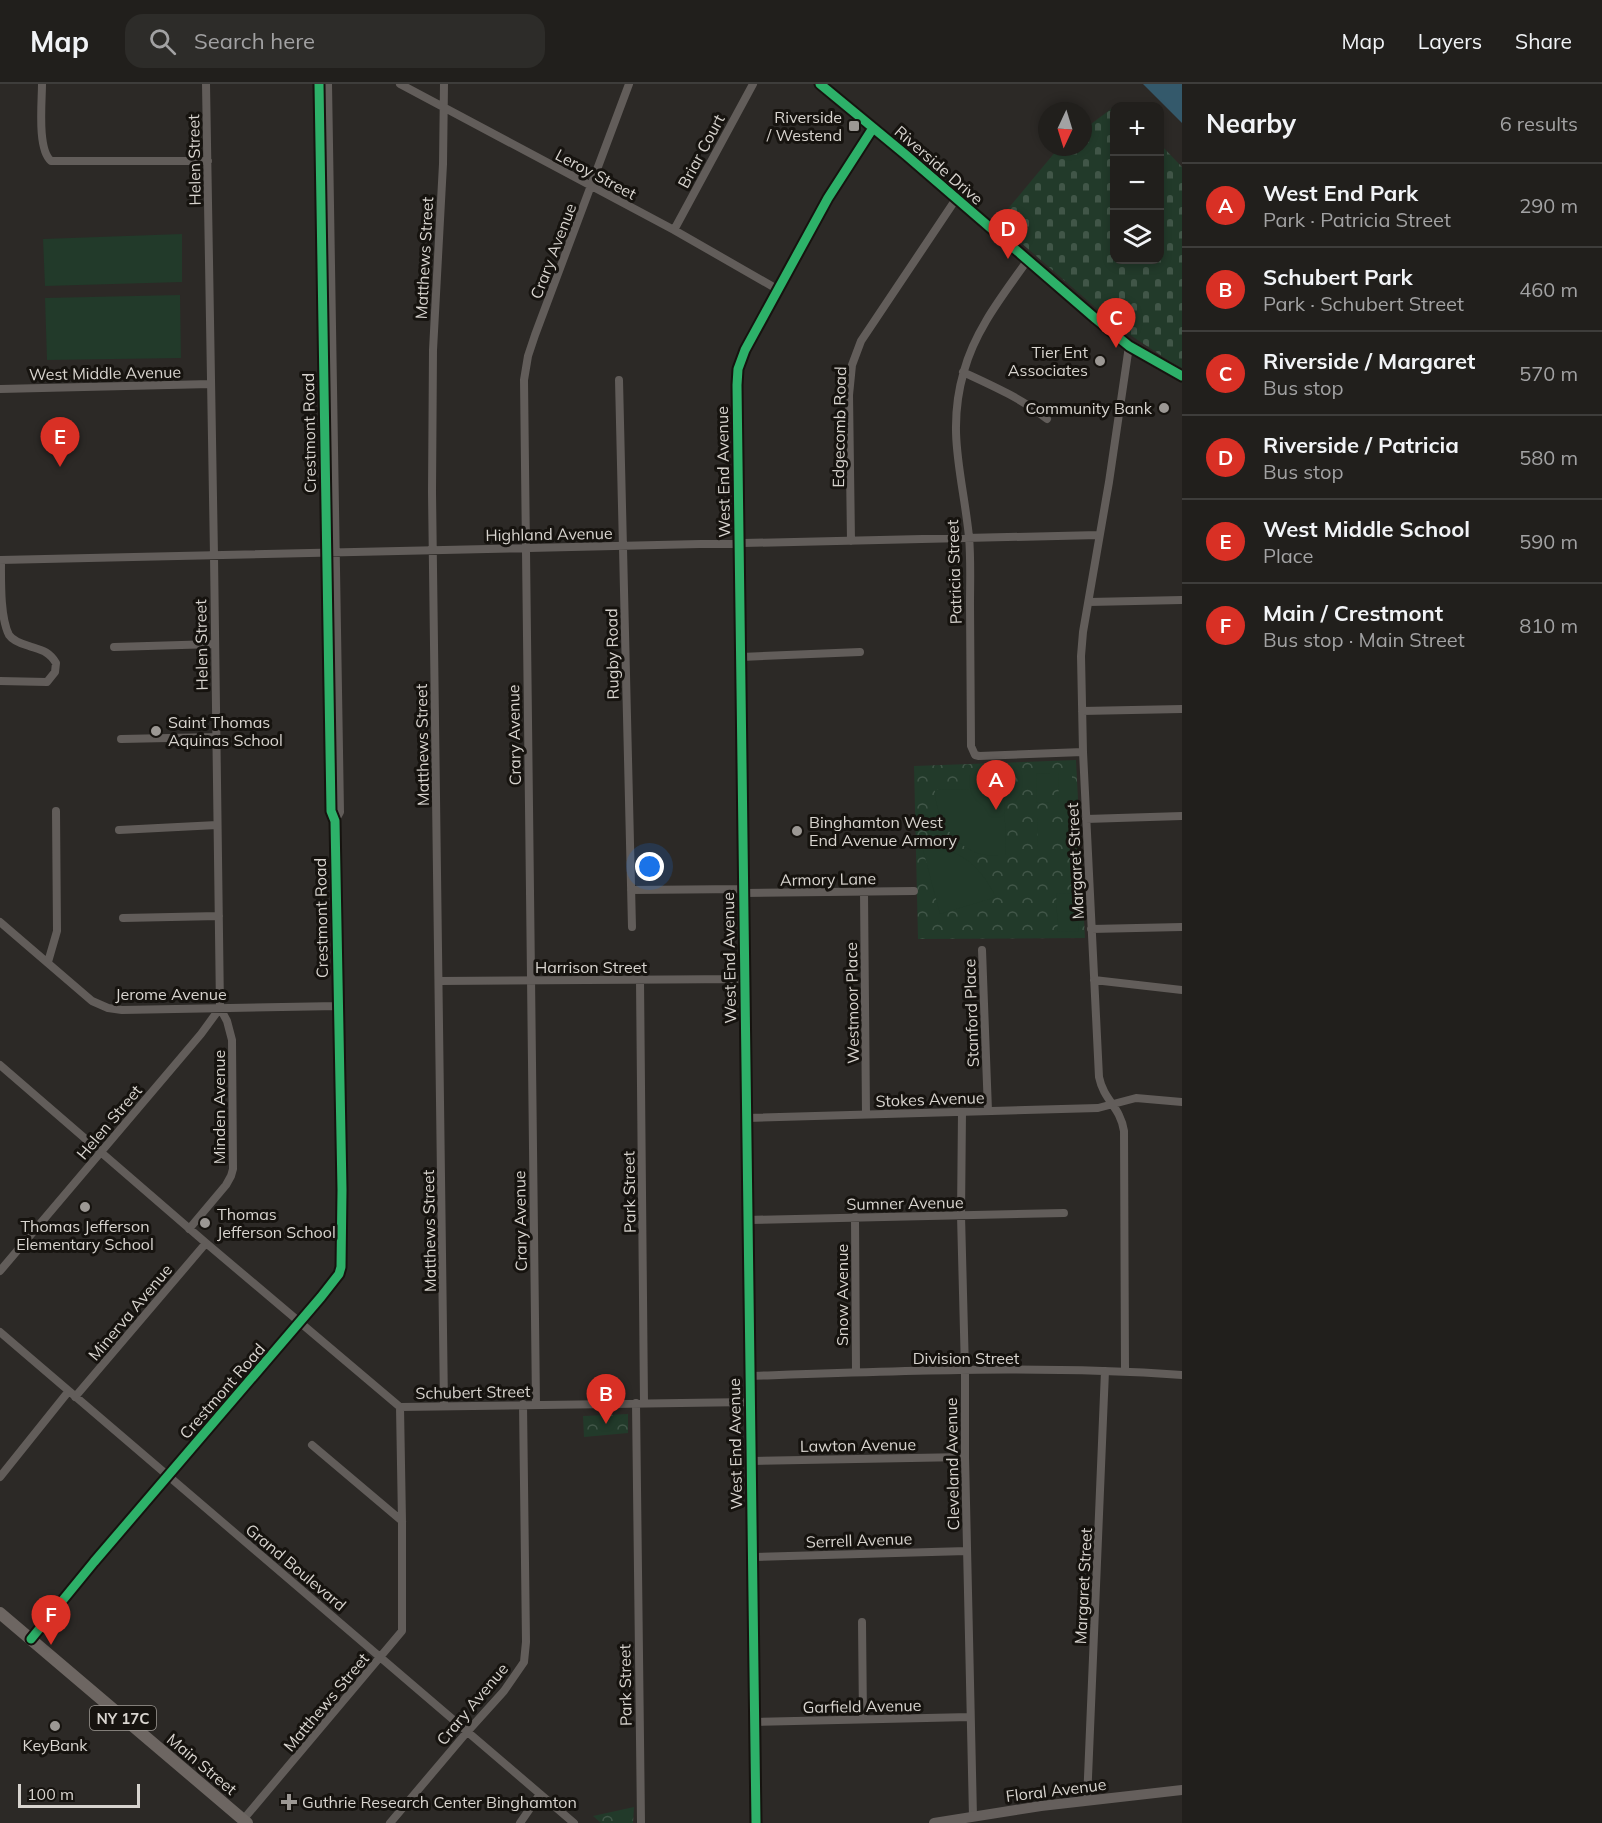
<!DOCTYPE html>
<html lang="en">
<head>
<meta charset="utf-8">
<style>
  body { margin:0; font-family:Mulish,sans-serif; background:#2d2c29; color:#f1f3f6 }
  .controls { position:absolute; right:18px; top:18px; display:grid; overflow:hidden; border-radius:12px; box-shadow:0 3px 9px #0003 }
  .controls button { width:54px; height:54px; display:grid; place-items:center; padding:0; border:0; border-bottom:2px solid #3e3d3b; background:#211f1c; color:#f1f3f6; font:30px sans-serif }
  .compass { position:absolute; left:1038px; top:18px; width:54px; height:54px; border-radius:50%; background:#211f1c; box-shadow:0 3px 9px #0003; rotate:184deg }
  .scale { position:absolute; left:18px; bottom:15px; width:122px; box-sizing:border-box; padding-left:6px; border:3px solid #d8d4cf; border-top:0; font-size:16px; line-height:21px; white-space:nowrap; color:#d8d4cf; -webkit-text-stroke:4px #16130f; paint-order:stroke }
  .you { position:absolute; left:650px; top:783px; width:21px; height:21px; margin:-15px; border:4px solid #fff; border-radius:50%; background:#1a73e8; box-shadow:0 0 0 9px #1a73e833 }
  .badge { display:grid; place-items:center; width:39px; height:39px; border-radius:50%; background:#d93025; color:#fff; font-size:20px; font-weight:700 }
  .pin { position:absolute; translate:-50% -50px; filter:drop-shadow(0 2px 3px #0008) }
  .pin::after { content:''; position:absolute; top:32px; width:21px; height:18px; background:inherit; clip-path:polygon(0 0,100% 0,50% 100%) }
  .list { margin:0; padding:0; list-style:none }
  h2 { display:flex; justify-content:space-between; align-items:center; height:78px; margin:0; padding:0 24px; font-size:26px }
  h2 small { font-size:20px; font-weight:400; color:#a2a2a3 }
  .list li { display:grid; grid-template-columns:39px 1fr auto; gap:18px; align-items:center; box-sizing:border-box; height:84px; padding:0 24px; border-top:2px solid #3e3d3b }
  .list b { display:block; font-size:22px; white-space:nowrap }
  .list p { margin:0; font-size:20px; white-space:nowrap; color:#a2a2a3 }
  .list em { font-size:20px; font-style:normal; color:#a2a2a3 }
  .icon { flex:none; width:33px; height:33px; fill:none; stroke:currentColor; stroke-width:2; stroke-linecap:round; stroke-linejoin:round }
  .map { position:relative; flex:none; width:1182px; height:1739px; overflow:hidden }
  header { display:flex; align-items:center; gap:36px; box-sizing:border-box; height:84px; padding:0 30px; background:#211f1c; border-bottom:2px solid #3e3d3b }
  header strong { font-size:28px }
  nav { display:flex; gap:33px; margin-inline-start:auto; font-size:21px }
  .search { width:420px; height:54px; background:#2d2c29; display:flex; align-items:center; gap:15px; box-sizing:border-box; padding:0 21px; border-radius:18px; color:#a2a2a3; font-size:22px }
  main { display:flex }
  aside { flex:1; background:#211f1c }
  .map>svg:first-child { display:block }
  .cemetery { fill:url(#cemetery-stones) }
  .park { fill:url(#park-crowns) }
  .pitch { fill:#223a2a }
  .water { fill:#34596b }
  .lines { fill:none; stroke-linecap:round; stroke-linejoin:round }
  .street { stroke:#625d5a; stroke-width:8 }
  .secondary { stroke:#655f5c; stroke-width:10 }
  .primary { stroke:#6d6662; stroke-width:12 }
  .cycleway-casing { stroke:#16130f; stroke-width:13 }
  .cycleway { stroke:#2db169; stroke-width:9 }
  .poi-dot { fill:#9c9894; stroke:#16130f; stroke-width:2 }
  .labels { text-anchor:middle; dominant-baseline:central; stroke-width:6; stroke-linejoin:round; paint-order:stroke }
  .shield { fill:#16130f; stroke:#9e9a95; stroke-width:1.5 }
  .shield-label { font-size:15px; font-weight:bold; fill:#d8d4cf }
  .poi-label { font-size:16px; fill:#d8d4cf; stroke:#16130f; text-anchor:start }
  .street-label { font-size:16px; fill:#d8d4cf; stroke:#16130f }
</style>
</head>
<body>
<header>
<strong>Map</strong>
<div class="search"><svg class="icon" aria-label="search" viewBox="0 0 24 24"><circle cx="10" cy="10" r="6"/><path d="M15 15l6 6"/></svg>Search here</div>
<nav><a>Map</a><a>Layers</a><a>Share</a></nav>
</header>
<main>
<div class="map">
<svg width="1182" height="1739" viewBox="0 0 1182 1739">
  <defs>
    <pattern id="cemetery-stones" width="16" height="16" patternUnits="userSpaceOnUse" patternTransform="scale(1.5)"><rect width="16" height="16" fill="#223a2a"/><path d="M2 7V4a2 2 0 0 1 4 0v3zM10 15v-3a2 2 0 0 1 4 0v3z" fill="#415648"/></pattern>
    <pattern id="park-crowns" width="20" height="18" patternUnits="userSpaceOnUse" patternTransform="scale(1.5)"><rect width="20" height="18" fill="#223a2a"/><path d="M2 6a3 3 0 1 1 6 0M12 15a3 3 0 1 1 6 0" fill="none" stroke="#415648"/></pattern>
  </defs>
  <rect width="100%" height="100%" fill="#2c2926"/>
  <path class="cemetery" d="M1119,19L1123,22H1114V176H1160V60L1182,83V284L1171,278L1118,243L997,138L1056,67L1061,63H1083V46Z"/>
  <path class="park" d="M1076,676L1085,854L918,855L914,682Z
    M628,1330V1349L584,1353L583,1332Z
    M634,1723L633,1739H601L593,1732Z"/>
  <path class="pitch" d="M182,150V198L45,202L43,155Z
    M180,211L181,274L47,276L45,214Z
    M1050,689V718L1037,719L1036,690Z
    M1058,689H1072V718H1059Z
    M1004,704L1006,772C997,772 986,772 977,769C952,760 935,732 935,706Z
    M1037,734H1051V763H1038Z
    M922,762C960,764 979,780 996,813L940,830Z
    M1077,809L1079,847L1058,848L1056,810Z"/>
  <path class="water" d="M1143,0H1182V39Z"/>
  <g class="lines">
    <path class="street" d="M42,0C42,18 37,65 51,77H208
      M328,0L340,728L335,737
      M400,0L674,146L777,205
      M444,0L443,80L433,266L432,408L444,1322
      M674,146L753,0
      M1027,177C1003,211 975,246 964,287C946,348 963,393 969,453C971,475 970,499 970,521C970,568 971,615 971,662L975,671L979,672L1083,668
      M963,288C993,302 1021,314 1047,335
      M619,296L632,843
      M0,305L211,300
      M851,457L849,311L852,281L861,257L956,115
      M0,476L1099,451
      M1089,518L1182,516
      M114,563L215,560
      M741,573L860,568
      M0,597L47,598L55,588L56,579C49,567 41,566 29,562C22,560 13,557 9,551C0,533 1,497 1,476
      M1082,627L1182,625
      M121,655L216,653
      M1086,735L1182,732
      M119,746L217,741
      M631,806L743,805
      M864,808L866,1030
      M743,809L914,807
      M123,834L219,832
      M0,838L92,917L108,924L122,926L338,922
      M1091,845L1182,843
      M982,866L988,1027
      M48,878L57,847L56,727
      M640,896L644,1319
      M1094,896L1182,906
      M439,897L744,895
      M0,981L206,1159L400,1323L750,1318
      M962,1028L961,1131L965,1287V1373L973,1733
      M747,1034L1098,1024L1136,1014L1182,1018
      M855,1133L856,1288
      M747,1136L1064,1129
      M189,1145L226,1101L231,1092L233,1085L232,956L227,937L220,924
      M0,1187L201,950L220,924L214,472L206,0
      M0,1248L574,1739
      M1125,1287L1124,1047C1120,1022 1104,1017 1099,993L1083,668L1081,572L1083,548L1109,398L1129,262
      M749,1292C893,1287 1038,1281 1182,1291
      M75,1313L206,1159
      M636,1319L641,1739
      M536,1320L524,296L528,272L535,251L629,0
      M312,1361L402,1437
      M751,1377L965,1373
      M0,1393L68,1308
      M752,1473L967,1467
      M862,1538L863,1635
      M31,1555L94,1478L321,1213L339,1190L341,1183L342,1106L335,737L331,727L319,0
      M754,1638L970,1633
      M1087,1717L1105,1287
      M242,1737L402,1547V1437L400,1323
      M390,1739L467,1648L504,1607L524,1578L526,1558L523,1320
      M520,1739L540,1710
      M756,1739L737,301L738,285L745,266L828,114L873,44"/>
    <path class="secondary" d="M934,1739L1041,1722L1182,1706"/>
    <path class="primary" d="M820,0L906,71L1096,235L1129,262L1182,292
      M0,1529L247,1739"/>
    <defs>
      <path id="cycleway" d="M820,0L906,71L1096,235L1129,262L1182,292
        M31,1555L94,1478L321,1213L339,1190L341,1183L342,1106L335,737L331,727L319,0
        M756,1739L737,301L738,285L745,266L828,114L873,44"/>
    </defs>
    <use href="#cycleway" class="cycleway-casing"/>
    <use href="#cycleway" class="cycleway"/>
  </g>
  <g class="poi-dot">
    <rect x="848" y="36" width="12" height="12" rx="3"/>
    <circle cx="1100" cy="277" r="6"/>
    <circle cx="1164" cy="324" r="6"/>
    <circle cx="156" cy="647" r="6"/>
    <circle cx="797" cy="747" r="6"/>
    <circle cx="85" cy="1123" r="6"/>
    <circle cx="205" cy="1139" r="6"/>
    <circle cx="55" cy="1642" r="6"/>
    <path d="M286 1709h6v6h6v6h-6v6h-6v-6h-6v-6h6z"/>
  </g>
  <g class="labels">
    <rect class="shield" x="90" y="1622" width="66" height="24" rx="4.5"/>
    <g class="shield-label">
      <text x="123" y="1634">NY 17C</text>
    </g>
    <g class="poi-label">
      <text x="842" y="33" text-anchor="end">Riverside<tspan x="842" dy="18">/ Westend</tspan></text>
      <text x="1088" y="268" text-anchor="end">Tier Ent<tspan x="1088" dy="18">Associates</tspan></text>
      <text x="1152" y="324" text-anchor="end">Community Bank</text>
      <text x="168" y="638">Saint Thomas<tspan x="168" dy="18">Aquinas School</tspan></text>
      <text x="809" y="738">Binghamton West<tspan x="809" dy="18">End Avenue Armory</tspan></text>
      <text x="217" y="1130">Thomas<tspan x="217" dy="18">Jefferson School</tspan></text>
      <text x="85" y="1142" text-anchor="middle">Thomas Jefferson<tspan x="85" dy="18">Elementary School</tspan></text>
      <text x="55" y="1661" text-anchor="middle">KeyBank</text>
      <text x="302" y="1718">Guthrie Research Center Binghamton</text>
    </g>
    <g class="street-label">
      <text transform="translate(701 67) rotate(-62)">Briar Court</text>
      <text transform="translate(194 76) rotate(-91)">Helen Street</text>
      <text transform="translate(939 81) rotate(41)">Riverside Drive</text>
      <text transform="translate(596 90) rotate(28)">Leroy Street</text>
      <text transform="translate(553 167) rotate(-69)">Crary Avenue</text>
      <text transform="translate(424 174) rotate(-87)">Matthews Street</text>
      <text transform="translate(105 289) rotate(-1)">West Middle Avenue</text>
      <text transform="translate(839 343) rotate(-89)">Edgecomb Road</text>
      <text transform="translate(309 349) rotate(-91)">Crestmont Road</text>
      <text transform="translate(723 388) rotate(-91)">West End Avenue</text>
      <text transform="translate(549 450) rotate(-1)">Highland Avenue</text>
      <text transform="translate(954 488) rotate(-92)">Patricia Street</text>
      <text transform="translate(201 561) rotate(-91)">Helen Street</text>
      <text transform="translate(612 570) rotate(-91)">Rugby Road</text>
      <text transform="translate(514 651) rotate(-91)">Crary Avenue</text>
      <text transform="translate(422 661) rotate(-91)">Matthews Street</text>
      <text transform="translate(1075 777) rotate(-93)">Margaret Street</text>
      <text transform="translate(828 795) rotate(-1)">Armory Lane</text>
      <text transform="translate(321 834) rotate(-91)">Crestmont Road</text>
      <text transform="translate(729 874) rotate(-91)">West End Avenue</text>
      <text x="591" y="883">Harrison Street</text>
      <text x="171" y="910">Jerome Avenue</text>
      <text transform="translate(852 919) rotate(-91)">Westmoor Place</text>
      <text transform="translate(971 929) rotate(-92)">Stanford Place</text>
      <text transform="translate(930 1015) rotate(-2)">Stokes Avenue</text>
      <text transform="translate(219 1023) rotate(-90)">Minden Avenue</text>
      <text transform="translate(109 1038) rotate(-50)">Helen Street</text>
      <text transform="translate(629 1108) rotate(-91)">Park Street</text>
      <text transform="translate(905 1119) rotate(-1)">Sumner Avenue</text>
      <text transform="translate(520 1137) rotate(-91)">Crary Avenue</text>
      <text transform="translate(429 1147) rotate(-91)">Matthews Street</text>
      <text transform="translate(842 1211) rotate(-90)">Snow Avenue</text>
      <text transform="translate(130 1228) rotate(-50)">Minerva Avenue</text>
      <text x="966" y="1274">Division Street</text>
      <text transform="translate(222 1307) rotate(-49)">Crestmont Road</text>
      <text transform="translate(473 1308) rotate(-1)">Schubert Street</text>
      <text transform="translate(735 1360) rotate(-91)">West End Avenue</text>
      <text transform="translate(858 1361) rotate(-1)">Lawton Avenue</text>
      <text transform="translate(952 1380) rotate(-91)">Cleveland Avenue</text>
      <text transform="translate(859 1456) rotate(-2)">Serrell Avenue</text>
      <text transform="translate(296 1483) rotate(40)">Grand Boulevard</text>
      <text transform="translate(1083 1502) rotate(-87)">Margaret Street</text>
      <text transform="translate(625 1601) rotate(-91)">Park Street</text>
      <text transform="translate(326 1618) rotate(-50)">Matthews Street</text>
      <text transform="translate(472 1620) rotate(-50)">Crary Avenue</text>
      <text transform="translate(862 1622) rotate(-1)">Garfield Avenue</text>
      <text transform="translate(202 1680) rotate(40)">Main Street</text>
      <text transform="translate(1056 1706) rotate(-7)">Floral Avenue</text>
    </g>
  </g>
</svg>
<div class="controls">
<button>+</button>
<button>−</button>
<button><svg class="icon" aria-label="layers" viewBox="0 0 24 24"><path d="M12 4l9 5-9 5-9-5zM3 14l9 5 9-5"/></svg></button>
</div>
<svg class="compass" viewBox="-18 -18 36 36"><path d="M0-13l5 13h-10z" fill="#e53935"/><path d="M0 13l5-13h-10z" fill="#a2a2a3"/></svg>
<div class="scale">100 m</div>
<div class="you"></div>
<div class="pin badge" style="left:996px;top:726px">A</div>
<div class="pin badge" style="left:606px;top:1340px">B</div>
<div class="pin badge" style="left:1116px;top:264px">C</div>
<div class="pin badge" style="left:1008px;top:175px">D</div>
<div class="pin badge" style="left:60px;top:383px">E</div>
<div class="pin badge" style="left:51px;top:1561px">F</div>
</div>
<aside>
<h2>Nearby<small>6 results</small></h2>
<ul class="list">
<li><span class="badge">A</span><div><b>West End Park</b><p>Park · Patricia Street</p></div><em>290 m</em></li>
<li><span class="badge">B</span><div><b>Schubert Park</b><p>Park · Schubert Street</p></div><em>460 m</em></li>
<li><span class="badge">C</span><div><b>Riverside / Margaret</b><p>Bus stop</p></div><em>570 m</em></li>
<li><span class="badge">D</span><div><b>Riverside / Patricia</b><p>Bus stop</p></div><em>580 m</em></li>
<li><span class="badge">E</span><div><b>West Middle School</b><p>Place</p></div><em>590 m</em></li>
<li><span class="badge">F</span><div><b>Main / Crestmont</b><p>Bus stop · Main Street</p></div><em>810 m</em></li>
</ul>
</aside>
</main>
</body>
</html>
